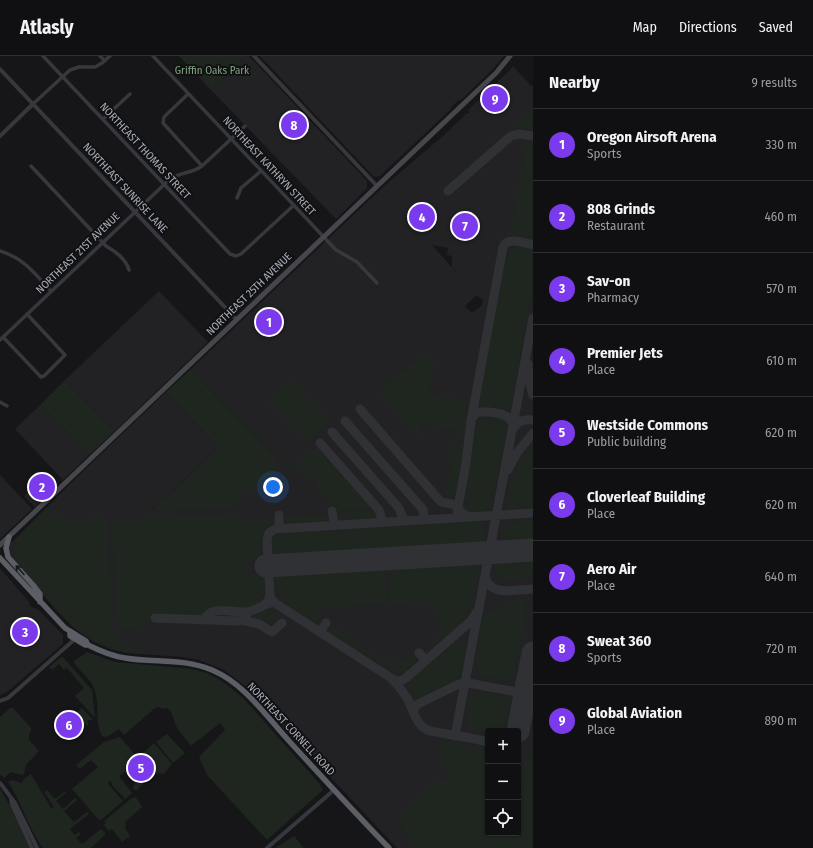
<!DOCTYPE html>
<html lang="en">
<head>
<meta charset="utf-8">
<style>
  body { margin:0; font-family:"Fira Sans Condensed",sans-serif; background:#19191b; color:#f1f3f6 }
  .controls { position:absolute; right:12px; bottom:12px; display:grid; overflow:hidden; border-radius:4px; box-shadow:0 1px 3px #0004 }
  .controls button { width:36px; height:36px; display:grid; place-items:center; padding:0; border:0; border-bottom:1px solid #303032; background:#101012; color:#f1f3f6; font:20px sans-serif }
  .you { position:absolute; left:273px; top:431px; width:14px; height:14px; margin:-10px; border:3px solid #fff; border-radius:50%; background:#1a73e8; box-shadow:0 0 0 6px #1a73e833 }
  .badge { display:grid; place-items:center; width:26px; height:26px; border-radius:50%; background:#7c3aed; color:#fff; font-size:13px; font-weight:700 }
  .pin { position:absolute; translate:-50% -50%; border:2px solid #fff; box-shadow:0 1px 4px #0006 }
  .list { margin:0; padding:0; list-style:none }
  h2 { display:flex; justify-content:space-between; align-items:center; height:52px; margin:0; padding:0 16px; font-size:17px }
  h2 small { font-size:13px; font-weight:400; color:#9c9d9f }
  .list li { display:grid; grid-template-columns:26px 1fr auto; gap:12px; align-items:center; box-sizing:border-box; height:72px; padding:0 16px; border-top:1px solid #303032 }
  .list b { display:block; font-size:15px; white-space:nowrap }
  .list p { margin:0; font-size:13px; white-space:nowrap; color:#9c9d9f }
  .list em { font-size:13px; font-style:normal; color:#9c9d9f }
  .icon { flex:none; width:22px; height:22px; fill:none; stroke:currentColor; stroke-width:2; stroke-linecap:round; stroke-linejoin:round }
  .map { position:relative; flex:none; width:533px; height:792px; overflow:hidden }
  header { display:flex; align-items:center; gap:24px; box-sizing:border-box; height:56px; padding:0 20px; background:#101012; border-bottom:1px solid #303032 }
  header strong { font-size:19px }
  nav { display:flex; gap:22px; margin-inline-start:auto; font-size:14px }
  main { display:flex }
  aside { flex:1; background:#101012 }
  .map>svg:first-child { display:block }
  .built { fill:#222225; fill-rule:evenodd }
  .green { fill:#1e261f }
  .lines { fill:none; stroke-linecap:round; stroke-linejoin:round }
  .taxiway { stroke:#303135; stroke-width:9 }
  .runway { stroke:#303135; stroke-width:23 }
  .minor { stroke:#37383d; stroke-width:3.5 }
  .tertiary { stroke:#37383d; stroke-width:4 }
  .secondary { stroke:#45474d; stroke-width:5 }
  .trunk { stroke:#5b5e65; stroke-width:5.5 }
  .oneway { stroke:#18191b }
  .labels { text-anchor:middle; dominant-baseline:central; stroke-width:4; stroke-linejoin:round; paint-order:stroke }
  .park-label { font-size:11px; fill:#7fa381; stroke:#111113 }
  .street-label { font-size:11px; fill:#a8adb8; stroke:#111113 }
</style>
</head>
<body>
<header>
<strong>Atlasly</strong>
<nav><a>Map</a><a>Directions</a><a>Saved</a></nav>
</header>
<main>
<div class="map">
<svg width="533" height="792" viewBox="0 0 533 792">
  <rect width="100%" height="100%" fill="#161618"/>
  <path class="built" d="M247,0H249L367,125V132L336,163L211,34Z
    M260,0H504L493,13L461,44H459L451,51V53L380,120L377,121L373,120Z
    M513,10L531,30L533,29V792H397L243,628L224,614L199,604L182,601L126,597L110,593L92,585L74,572L57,555L12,503L9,495V489L71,427L166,336L218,392L151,455L281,408L191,313L384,130L443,80L467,57L468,58L470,56L468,54L511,13ZM432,189L448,192L447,199L452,200V211L464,225ZM477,239L483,245L481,250L472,257L465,250ZM488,675H518V777H488Z
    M159,235L208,286L115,375L65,324Z
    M40,349L89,399L63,424L15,373Z
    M37,416L53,434L35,451L24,440L32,432L27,426Z
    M0,419L32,453L0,483Z
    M0,512L29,546L30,550L39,554L63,579V588L7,636L0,639Z"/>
  <path class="green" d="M179,0H247L211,34Z
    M533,54V74L514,71Z
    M527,84L533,86V185L530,184V182L524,181L523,183L519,182V180L514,176L513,171H511Z
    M517,190L522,191V194L527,195L528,192H532L533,218L531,220L533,223V231L511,350L508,353H502L501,355L498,354V351L492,349L490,352H486L487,349L483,348L482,350L477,344L506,199L508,198L513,192H517Z
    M424,297L425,298L426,297L435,306L429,339L448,343V341L466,344L468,341L471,344L467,347L465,356C470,362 467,371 465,379L463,380L460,379L461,374L429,369L422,367L419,378H416L380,338L382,333Z
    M191,313L281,408L231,451L150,456L218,392L166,336Z
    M292,323L331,365L307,386L268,345Z
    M65,324L115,375L89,399L40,349Z
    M485,359L488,360V363L495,364L497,362H500V364L506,367L507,373L502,378L504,385L496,423V432L491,437L493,443L492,450L489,452H485L482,455L468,456L466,454L467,448L463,441L470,402L472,375H475V372L473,371L474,367H476L478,363L484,362Z
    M459,386L464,387L465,389L457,439L452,444L445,445L442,442L446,439L443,435L450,427L446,423L452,414L447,406L451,401L454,400L453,398L455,397L451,392L448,393L445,391L446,389L458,392Z
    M316,390L367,447H370L373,450L371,453L338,455L298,408L284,420L282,419Z
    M532,390H533V450H526L522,447L515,451H510L508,448L510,442L508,437C512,421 520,402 532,390Z
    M48,450L57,461H61L62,464L105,462L107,466L113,569C117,579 121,587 131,592C135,594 139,595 142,598C76,592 55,550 15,505V494L13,487Z
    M373,455L375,456L377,459L374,462L341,464L338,461L339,458L341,457Z
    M226,458H231L242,465L272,463L275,465C273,471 265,472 263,479C260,486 264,494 262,502L259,503L242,504L243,519L261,518L264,520L265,536L261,539C265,561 224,551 214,553C208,554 206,559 200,560C191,562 171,558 160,558L155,560L151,565L135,573L128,572L121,575L117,562L112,475L115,466L124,464Z
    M326,458L330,461V463L327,465L286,467L283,465L284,462L287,461Z
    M533,464V485L514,486V482L502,483L500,481V476L505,475C508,470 511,469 514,466Z
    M480,465L486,475L485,484L481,488L475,485L470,489L309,500H286L283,498L277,499L273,493L272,485L279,478Z
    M533,502V518L523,524H507L503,520H497L495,517L496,508C507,504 520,502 533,502Z
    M465,506H468L472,508L476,507L480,511L478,522L474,527L476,533L473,543H471L470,546L472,548C470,557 462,563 455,569L457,571L451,576L447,573L445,574L446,577L441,582L442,584L440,586L439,584L435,587V589L434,591L432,589L427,592H426C436,584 439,581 441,567L437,562L438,556L429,546L389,548L388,536L390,535L389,515H385L387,548L313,553L322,564L316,566L314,567L311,565L313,563L310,561L308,563L305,561L306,559L303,557L302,559L298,557L299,555L296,553L294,554L291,550L289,551L287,549L288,547L284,545L283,547L278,537L275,534L274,527L276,521L280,518L283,520L288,516Z
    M519,542L525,544L527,553L515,617C512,619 512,624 509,626L495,623L490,619L482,621L480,620C479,616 477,611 477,608C476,594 479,576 483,563L485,560L494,554L497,555V558L501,559L506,547Z
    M260,554C266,555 271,553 276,558V562L267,569L260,565L247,562L250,557Z
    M330,569C348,577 359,594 377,600L375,603L370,600L368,602L365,600L366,598L363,596L361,597L362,595L359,593L357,595L350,590L352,588L349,586L347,588L341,584L342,582L339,580L337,582L336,581L337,579L335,578L333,579L329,577L330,575L328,570Z
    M459,585L464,587L461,592L467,593V597H464L463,602L465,603L464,609H462L461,612L463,613V617L461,616L459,620L456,622L457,625L453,626L452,624L450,625L449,623H447V625L450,628L446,630L444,628L442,629V632L432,637L431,634L428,635L427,636L428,638L424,640L423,638L420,639L421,642L417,643L413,640H411L408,636L410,635L408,629L412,625L410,623L412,622L414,623L417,620L416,618L419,616L421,618L423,615L422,613L425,611L426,612L429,611L428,608L430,606L432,607L435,605L433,603L436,601L438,602L441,600L439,598L442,595L444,597L447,595L445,593L448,590L450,592L452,590L451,588L453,586L455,587Z
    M87,596L115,606L192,613L207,617L222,625L243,642L319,727L323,734L267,784L207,719L199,701L225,674L220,667L191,690L177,672L171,656L167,652L163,653L159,651L155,652L124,679L119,673L107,681L102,680C95,668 99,653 96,639C94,625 81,617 73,606Z
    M415,600V605L411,608L413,610L411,613L409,611L406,613L407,616L405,618L403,616L398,619L395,617L401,611L396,606L389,613V605Z
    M61,601H63L92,634L95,662L75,640L84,632L67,612L64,614L59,608L52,614L49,611Z
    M472,635L479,639L484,636L507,641L509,643C509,650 509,663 505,670C504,671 502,673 501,675H488V677L484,675L480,672L474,674L470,673C466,661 467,651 469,638Z
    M10,652H13L31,672V674L29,679V684L39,695L26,709L24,718L22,719L11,716L4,722L0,718V661Z
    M82,652L93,664H90L87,665L89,669H84L75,658Z
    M167,678L185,697L173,707L156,686Z
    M120,681L148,714L150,720L137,734H134L133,731L135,727L125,716L119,720L132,737L125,743L112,729L111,725L108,726V728L123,745L101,764L98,763L72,733L98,711L91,704L80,713L76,709L104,686Z
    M449,685L464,687L465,689L462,697L468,699L469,696L465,695L467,690L470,692L476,689L488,692V777H518V727H520L524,705L528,703L533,704V792H418L399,767L400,758L433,729L451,720L439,693L440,690Z
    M154,687L172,708L164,718L159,717L158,719L142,698Z
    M31,718L51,752L54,751L44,736L47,734L55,743L65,735L66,737L56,745L63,753L75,742L77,744L64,755L74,766L87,756L89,758L70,773L75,779L79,776L81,778L76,782L82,788L101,773L95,766L106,778L91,792H43C28,772 22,747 8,726L12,724L22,727L24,723Z
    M0,733L9,748L30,792H0Z
    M136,741L142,751L125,766L126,771L125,772L130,780L122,786L112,773L108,775L104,769L106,767L104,765L132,742Z
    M294,780L304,792H276L278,790Z"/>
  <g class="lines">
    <path class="taxiway" d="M448,135L511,80L519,78L533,80
      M528,308L530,328L533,339
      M360,353L440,445C446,449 452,446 458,451L457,456
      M471,364L476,357C483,354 503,357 509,362C512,364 512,367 513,371
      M345,365L420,450L423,454L424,461L427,463
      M513,373C517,365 524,363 533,364
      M332,376L398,451C402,456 401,462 406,465
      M320,387L379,454L382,464L386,466
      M508,414L517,397L533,377
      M332,455L334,466L339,469
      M469,461L462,457L458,451L466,407L471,365L503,191C508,180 524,187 533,189
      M276,473L279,470V459
      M492,483C493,492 498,494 506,496
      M472,498C480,499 486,501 487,511
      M485,520C489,542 518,533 533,533
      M270,539L272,544L275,547L391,622C397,628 402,634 407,642C413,653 416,671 430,675L470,682
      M264,549L268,545L270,539L267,484L269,477L275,473L533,457
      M155,562L237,565L241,564L250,555
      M204,564C211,548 232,557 246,556C254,555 262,550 270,547
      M241,564L259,568L272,576L282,567
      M320,576L326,567
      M419,597L426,604
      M392,623L400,625L406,622L471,565L476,557
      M414,657V652L418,648L459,628L468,627L517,636L523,634L527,627
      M455,680L533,262
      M466,681L488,686"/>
    <path class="runway" d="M266,510L533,494
      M518,675L533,597"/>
    <path class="minor" d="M43,0L230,198L236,200L241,198L294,149
      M100,0L105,5
      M153,0L336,194L357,206L377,227
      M188,38L164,61L163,67L202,110
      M33,48L70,14L79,11H95L102,7L110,0
      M103,63L130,38
      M31,110L106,190C116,196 126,203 129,214
      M237,142L241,132L261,115
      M0,195C24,202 35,218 51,235
      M3,281L41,321L44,320L65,299L27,258
      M0,284L170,123C180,116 191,118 202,110L245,70
      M0,346L7,350"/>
    <path class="tertiary" d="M254,0L377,130
      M0,13L237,264
      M0,80L33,48
      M0,645L8,642L75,583
      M0,727L15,747L37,792
      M11,743L12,749L32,792
      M267,792L334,734"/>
    <path class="secondary" d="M0,489L496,17L510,0"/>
    <path class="trunk" d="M9,481L6,492L8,501L33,529L40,538V546
      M0,502L65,572L86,585L88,589
      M70,576V580L85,589H88C100,595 111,600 125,602C154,607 184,602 212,614C245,628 266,660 289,685C322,721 355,757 389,792"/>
  </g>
  <defs><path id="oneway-shaft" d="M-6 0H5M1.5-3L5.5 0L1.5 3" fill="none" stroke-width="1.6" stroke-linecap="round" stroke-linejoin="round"/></defs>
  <use class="oneway" href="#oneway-shaft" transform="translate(20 514) rotate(-132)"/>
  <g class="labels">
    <g class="park-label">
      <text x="212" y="14">Griffin Oaks Park</text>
    </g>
    <g class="street-label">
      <text transform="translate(145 95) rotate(47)">NORTHEAST THOMAS STREET</text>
      <text transform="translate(269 110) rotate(47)">NORTHEAST KATHRYN STREET</text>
      <text transform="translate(125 132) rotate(47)">NORTHEAST SUNRISE LANE</text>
      <text transform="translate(78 197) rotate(-44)">NORTHEAST 21ST AVENUE</text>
      <text transform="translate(249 238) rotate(-44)">NORTHEAST 25TH AVENUE</text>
      <text transform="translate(291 673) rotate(47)">NORTHEAST CORNELL ROAD</text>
    </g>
  </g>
</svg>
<div class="controls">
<button>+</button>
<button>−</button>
<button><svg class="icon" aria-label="locate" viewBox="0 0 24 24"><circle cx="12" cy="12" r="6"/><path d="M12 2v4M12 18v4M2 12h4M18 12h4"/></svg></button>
</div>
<div class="you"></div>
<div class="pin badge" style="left:269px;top:266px">1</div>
<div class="pin badge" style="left:42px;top:431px">2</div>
<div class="pin badge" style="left:25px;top:576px">3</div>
<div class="pin badge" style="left:422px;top:161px">4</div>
<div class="pin badge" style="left:141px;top:712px">5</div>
<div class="pin badge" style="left:69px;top:669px">6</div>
<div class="pin badge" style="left:465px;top:170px">7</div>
<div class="pin badge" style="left:294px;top:69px">8</div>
<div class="pin badge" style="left:495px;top:43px">9</div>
</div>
<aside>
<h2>Nearby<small>9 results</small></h2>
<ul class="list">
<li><span class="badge">1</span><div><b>Oregon Airsoft Arena</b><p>Sports</p></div><em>330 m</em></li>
<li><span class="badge">2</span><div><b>808 Grinds</b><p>Restaurant</p></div><em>460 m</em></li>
<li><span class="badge">3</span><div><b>Sav-on</b><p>Pharmacy</p></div><em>570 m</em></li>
<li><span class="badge">4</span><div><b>Premier Jets</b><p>Place</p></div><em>610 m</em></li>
<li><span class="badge">5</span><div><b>Westside Commons</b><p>Public building</p></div><em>620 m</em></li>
<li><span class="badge">6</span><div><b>Cloverleaf Building</b><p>Place</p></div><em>620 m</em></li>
<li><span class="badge">7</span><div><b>Aero Air</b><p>Place</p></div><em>640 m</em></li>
<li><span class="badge">8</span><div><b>Sweat 360</b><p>Sports</p></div><em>720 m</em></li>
<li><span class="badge">9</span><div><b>Global Aviation</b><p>Place</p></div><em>890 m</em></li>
</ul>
</aside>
</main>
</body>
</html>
